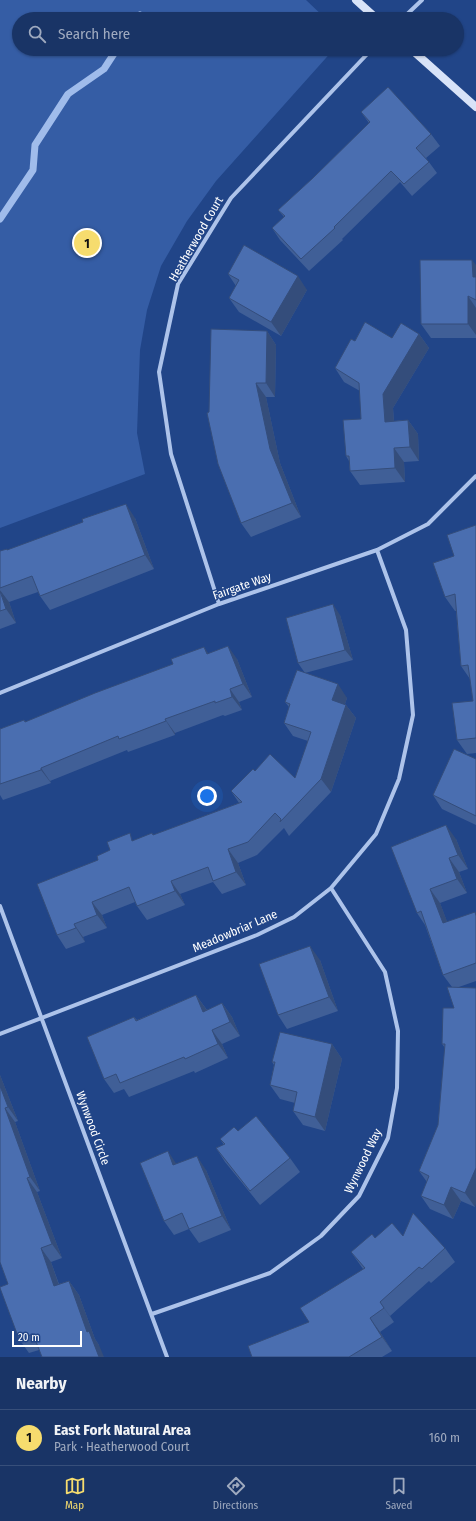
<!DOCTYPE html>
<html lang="en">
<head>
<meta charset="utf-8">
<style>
  body { margin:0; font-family:"Fira Sans Condensed",sans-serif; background:#263f6f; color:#f1f3f6 }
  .scale { position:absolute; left:12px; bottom:10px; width:70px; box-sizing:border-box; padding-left:4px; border:2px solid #fff; border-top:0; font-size:11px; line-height:14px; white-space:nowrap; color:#fff; -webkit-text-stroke:3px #214588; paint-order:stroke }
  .you { position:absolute; left:207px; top:796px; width:14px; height:14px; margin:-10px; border:3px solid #fff; border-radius:50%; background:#1a73e8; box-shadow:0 0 0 6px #1a73e833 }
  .badge { display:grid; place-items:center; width:26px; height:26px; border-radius:50%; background:#f6dc6e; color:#111; font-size:13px; font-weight:700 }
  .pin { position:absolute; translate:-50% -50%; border:2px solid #fff; box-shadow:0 1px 4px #0006 }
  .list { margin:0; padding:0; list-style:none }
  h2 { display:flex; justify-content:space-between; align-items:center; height:52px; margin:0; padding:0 16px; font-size:17px }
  h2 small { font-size:13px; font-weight:400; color:#9faabf }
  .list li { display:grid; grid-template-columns:26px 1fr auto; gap:12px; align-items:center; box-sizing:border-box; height:56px; padding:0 16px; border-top:1px solid #374f7a }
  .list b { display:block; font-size:15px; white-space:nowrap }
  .list p { margin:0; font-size:13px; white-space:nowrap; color:#9faabf }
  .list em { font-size:13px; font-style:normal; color:#9faabf }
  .icon { flex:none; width:22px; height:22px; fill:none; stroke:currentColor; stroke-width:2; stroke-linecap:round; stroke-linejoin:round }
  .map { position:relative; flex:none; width:476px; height:1357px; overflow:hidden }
  .search { position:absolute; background:#193466; box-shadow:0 1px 3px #0004; left:12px; right:12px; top:12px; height:44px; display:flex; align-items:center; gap:10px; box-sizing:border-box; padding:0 14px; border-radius:22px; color:#9faabf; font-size:15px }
  .sheet { height:108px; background:#193466 }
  nav { display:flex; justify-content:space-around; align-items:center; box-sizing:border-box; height:56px; border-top:1px solid #374f7a; background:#193466; font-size:11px; color:#9faabf }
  nav a { display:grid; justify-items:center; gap:2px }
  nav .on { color:#f6dc6e }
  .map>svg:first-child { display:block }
  .green { fill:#355da5 }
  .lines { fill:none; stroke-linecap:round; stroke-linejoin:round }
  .stream { stroke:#a0bceb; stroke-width:7 }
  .street { stroke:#adc3ea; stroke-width:4 }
  .secondary { stroke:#d8e3f8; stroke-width:8 }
  .wall { fill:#405f97 }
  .shaded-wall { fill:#344d7b }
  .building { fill:#4a6eb0; stroke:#344d7b }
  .labels { text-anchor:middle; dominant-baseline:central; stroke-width:3; stroke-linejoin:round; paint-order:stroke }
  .street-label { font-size:12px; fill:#fff; stroke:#214588 }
</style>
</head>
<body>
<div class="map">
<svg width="476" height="1357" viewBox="0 0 476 1357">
  <rect width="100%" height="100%" fill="#214588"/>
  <path class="green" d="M0,0H306L326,19H19V49H334L216,181L187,221L161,266L147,310L140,350L137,433L145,474L0,528Z"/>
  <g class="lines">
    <path class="stream" d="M137,19L140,15
      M0,219L33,170L35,145L68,94L104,69L117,49"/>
    <path class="street" d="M402,19L422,0
      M219,604L171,454L159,372L178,284L231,198L372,49
      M0,693L219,604L377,550L428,524L476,476
      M0,906L167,1357
      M0,1034L257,935L294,917L331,888L376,834L399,779L413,715L406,630L377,550
      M152,1314L270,1273L321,1236L359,1196L388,1138L397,1088L398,1031L385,972L331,888"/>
    <path class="secondary" d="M356,0L377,19
      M411,49L476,107"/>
  </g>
  <path class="wall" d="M361,112L431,134L440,146L426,158L437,173L412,196L400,182L342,239L343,240L309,271L280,240L272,228L284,217L278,210L313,178L369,123Z
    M476,265V338H431L421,324Z
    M228,274L307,290L281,336L239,312L229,298L236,286Z
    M267,331L276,345L275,397H266L280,463L301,517L251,537L241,523L209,412Z
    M419,334L429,348L393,408L394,421L408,420L418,434L419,461L404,462L405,482L360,485L350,471L349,461L346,456L361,419L360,391L344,382L335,368L355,341L392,338Z
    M135,518L154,569L50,610L40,596L38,592L9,602L16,623L0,629V551L7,550Z
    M476,525V753L467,754L457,740L473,701L470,679L461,666L456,611H455L445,597L454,556Z
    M340,615L353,660L305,673L347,698L345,704L346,705L356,718L331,792L289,836L284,828L257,855L238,863L246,885L222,894L213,882L180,894L185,905L147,920L137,906L135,902L102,915L107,928L83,937L85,942L66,949L57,935L98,860L134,840L153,835L239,803L231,791L255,771L295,778L308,741L293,736L284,723L289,707L285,702L305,673L298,663Z
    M209,653L237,659L252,697L239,702L242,710L225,716L223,715L175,733V735L128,752L127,750L50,781L51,783L3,800L0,795V729L24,720L26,722Z
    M476,759V825L442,809L433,795Z
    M456,839L468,869L459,872L467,893L440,903L447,922L476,914V981L456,988L475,1207L461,1201L453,1219L430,1209L421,1196L427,1182L419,1171L438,1125L445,1048L442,1044L454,1008L452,987L443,975L425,925L417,913Z
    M320,960L338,1011L287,1029L278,1015Z
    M196,995L207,1010L222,1003L232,1017L240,1036L222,1044L228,1058L195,1073L194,1071L129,1097L124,1089L114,1093L104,1079L134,1017L137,1020Z
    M332,1044L342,1059L325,1131L303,1125L293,1111L295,1103L280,1099L270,1085L274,1065L272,1062Z
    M0,1075L18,1121L15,1122L40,1191L37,1192L62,1258L51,1262L59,1284L69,1281L79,1295L95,1339L99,1345L39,1350L29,1353L19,1339L8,1284L0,1262Z
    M220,1139L290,1158L300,1172L260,1205L225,1162L216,1148L224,1145Z
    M177,1164L206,1170L231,1230L199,1243L189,1229L174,1235L164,1221Z
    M403,1236L445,1248L455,1262L431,1283L429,1281L390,1316L394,1322L380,1332L392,1351L382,1357H252L309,1322L363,1269L351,1252L375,1238Z"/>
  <path class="shaded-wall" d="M472,260L476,265V282L473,277Z
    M298,276L307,290L281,336L271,322Z
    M468,296L476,308V335L468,324Z
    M267,331L276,345L275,397L266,383Z
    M419,334L429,348L393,408L395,436L385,422L383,394Z
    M256,383L266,397L280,463L301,517L292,503L270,449Z
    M408,420L418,434L419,461L410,447Z
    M394,448L404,462L405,482L395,468Z
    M126,504L135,518L154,569L145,555Z
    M0,590L9,602L16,623L6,609Z
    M333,604L340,615L353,660L345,650Z
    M228,646L237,659L252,697L243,684Z
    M204,647L213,660L207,654Z
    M338,684L347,698L342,713L332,700Z
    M230,689L239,702L242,710L232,697Z
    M346,705L356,718L331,792L321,779Z
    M165,719L175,733V735L166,721Z
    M41,768L50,781L51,783L41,770Z
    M446,825L456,839L468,869L458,855Z
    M228,849L238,863L246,885L236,872Z
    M449,858L459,872L467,893L457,879Z
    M171,881L180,894L185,905L175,891Z
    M430,889L440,903L453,937L443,923Z
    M92,902L102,915L107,928L97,915Z
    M74,924L83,937L85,942L76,928Z
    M310,946L320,960L338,1011L329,997Z
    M196,995L206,1009L213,1026L203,1012Z
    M222,1003L232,1017L240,1036L230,1022Z
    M212,1030L222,1044L228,1058L218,1044Z
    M332,1044L342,1059L325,1131L315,1117Z
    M0,1075L18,1121L8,1107L0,1086Z
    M5,1108L15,1122L40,1191L30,1177Z
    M168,1151L177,1165H173Z
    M197,1156L206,1170L231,1230L222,1216Z
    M476,1168V1204L475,1207L465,1193Z
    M27,1178L37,1192L62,1258L52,1244Z
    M451,1187L461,1201L453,1219L444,1205Z
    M41,1248L51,1262L64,1300L54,1286Z
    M69,1281L79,1295L95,1339L99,1345L104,1357H99L87,1332Z
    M380,1302L390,1316L394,1322L384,1308Z
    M370,1318L380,1332L392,1351L382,1337Z"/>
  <path class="building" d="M388,87L431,134L416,148L429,162L404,184L391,171L334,227L335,228L301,259L272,228L285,216L278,210L313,178L370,122L361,112Z
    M244,245L298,276L271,322L229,298L239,280L228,274Z
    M420,260H472L473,277H476V300L468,296V324H421Z
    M365,322L392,338L401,323L419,334L383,394L385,422L408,420L410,447L394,448L395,468L350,471L349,456H346L343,420L361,419L359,383L335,368L351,339L355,341Z
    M211,329L267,331L266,383H256L270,449L292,503L241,523L218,464L207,413L209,412Z
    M126,504L145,555L40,596L32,576L0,588V551L7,549V550L83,522L82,519Z
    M476,525V738L457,740L452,703L473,701L468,665L461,666L455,594L445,597L433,563L454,556L447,535Z
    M0,591L6,609L0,611Z
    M333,604L345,650L298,663L286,618Z
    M228,646L243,684L230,689L232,697L215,703V701L165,719L166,721L119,739L118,736L41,768V770L0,784V729L24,720L25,722L95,693L173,664L171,659L204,647L207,654Z
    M297,670L338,684L332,700L346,705L321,779L280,822L281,819L275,813L248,842L228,849L236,872L213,881L208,867L171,881L175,891L137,906L129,887L92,902L97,915L74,924L76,928L57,935L37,884L98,860L97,856L110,850L107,842L130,833L132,841L152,833L153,835L242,802L231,791L253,769L255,771L270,754L295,778L311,732L284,723L290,704L285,702Z
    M454,749L476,759V816L433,795Z
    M446,825L458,855L449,858L457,879L430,889L443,923L475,912L476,916V963L443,975L421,911L417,913L391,847Z
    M310,946L329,997L278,1015L259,964Z
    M447,987L476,988V1168L465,1193L451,1187L444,1205L421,1196L429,1176L419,1171L438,1125L445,1044H442L443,1008H454Z
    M196,995L203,1012L222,1003L230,1022L212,1030L218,1044L185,1059L184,1057L120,1083L116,1074L104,1079L87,1037L134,1017L136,1021Z
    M280,1032L332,1044L315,1117L293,1111L297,1092L270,1085L275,1062H272Z
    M0,1086L8,1107L5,1108L30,1177L27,1178L52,1244L41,1248L54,1286L69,1281L87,1332L89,1331L99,1357H42L33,1334L19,1339L0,1288V1287L8,1284L0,1262Z
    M256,1116L290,1158L250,1191L216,1148L225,1144L220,1139L234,1127L238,1131Z
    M168,1151L173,1165L197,1156L222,1216L189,1229L182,1213L164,1221L140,1163Z
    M413,1213L445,1248L422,1269L419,1267L380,1302L384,1308L370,1318L382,1337L349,1357H252L248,1346L309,1322L300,1308L365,1268L351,1252L372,1234L375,1238L392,1223L403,1236Z"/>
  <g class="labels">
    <g class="street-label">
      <text transform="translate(196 239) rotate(-60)">Heatherwood Court</text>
      <text transform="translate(242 586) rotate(-19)">Fairgate Way</text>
      <text transform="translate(235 931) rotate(-23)">Meadowbriar Lane</text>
      <text transform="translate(93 1128) rotate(70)">Wynwood Circle</text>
      <text transform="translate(363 1161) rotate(-64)">Wynwood Way</text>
    </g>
  </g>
</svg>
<div class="scale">20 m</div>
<div class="you"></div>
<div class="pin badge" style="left:87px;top:243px">1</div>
<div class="search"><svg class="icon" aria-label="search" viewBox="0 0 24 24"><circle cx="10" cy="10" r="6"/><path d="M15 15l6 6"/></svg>Search here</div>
</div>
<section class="sheet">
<h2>Nearby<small></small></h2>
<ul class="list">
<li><span class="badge">1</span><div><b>East Fork Natural Area</b><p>Park · Heatherwood Court</p></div><em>160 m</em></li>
</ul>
</section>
<nav>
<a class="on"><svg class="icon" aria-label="map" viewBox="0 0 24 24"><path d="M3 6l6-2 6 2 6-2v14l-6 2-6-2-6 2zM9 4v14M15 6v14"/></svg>Map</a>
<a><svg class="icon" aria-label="directions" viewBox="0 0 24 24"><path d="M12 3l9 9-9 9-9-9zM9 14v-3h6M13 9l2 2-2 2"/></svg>Directions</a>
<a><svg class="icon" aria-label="saved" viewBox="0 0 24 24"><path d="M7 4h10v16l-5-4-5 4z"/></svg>Saved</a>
</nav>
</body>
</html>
